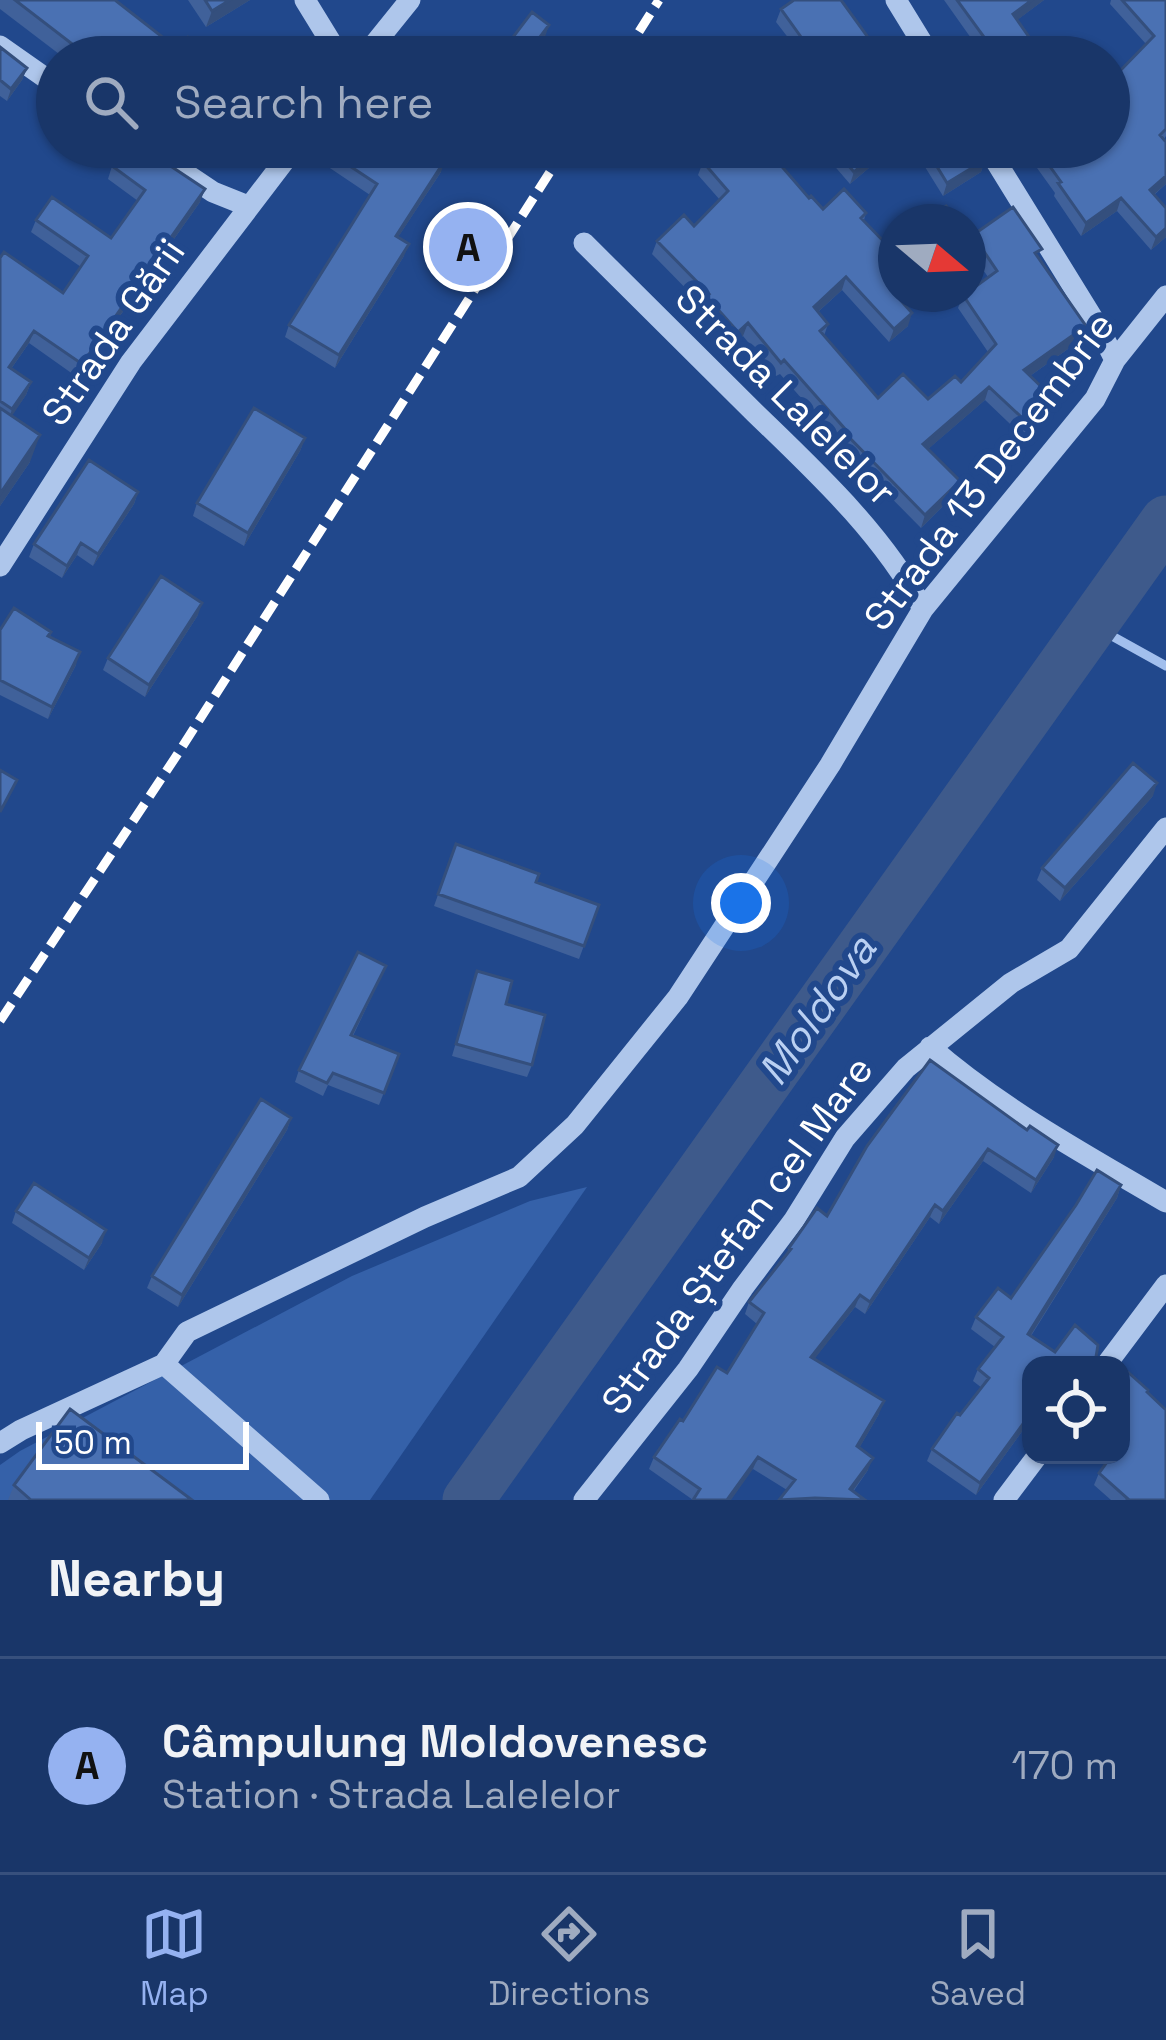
<!DOCTYPE html>
<html lang="en">
<head>
<meta charset="utf-8">
<style>
  body { margin:0; font-family:"Space Grotesk",sans-serif; background:#223e6f; color:#f1f3f6 }
  .controls { position:absolute; right:36px; bottom:36px; display:grid; overflow:hidden; border-radius:24px; box-shadow:0 3px 9px #0004 }
  .controls button { width:108px; height:108px; display:grid; place-items:center; padding:0; border:0; border-bottom:3px solid #37507d; background:#193669; color:#f1f3f6; font:60px sans-serif }
  .compass { position:absolute; left:878px; top:204px; width:108px; height:108px; border-radius:50%; background:#193669; box-shadow:0 3px 9px #0004; rotate:109deg }
  .scale { position:absolute; left:36px; bottom:30px; width:213px; box-sizing:border-box; padding-left:12px; border:6px solid #fff; border-top:0; font-size:33px; line-height:42px; white-space:nowrap; color:#fff; -webkit-text-stroke:9px #21488c; paint-order:stroke }
  .you { position:absolute; left:741px; top:903px; width:42px; height:42px; margin:-30px; border:9px solid #fff; border-radius:50%; background:#1a73e8; box-shadow:0 0 0 18px #1a73e833 }
  .badge { display:grid; place-items:center; width:78px; height:78px; border-radius:50%; background:#95b2f1; color:#111; font-size:39px; font-weight:700 }
  .pin { position:absolute; translate:-50% -50%; border:6px solid #fff; box-shadow:0 3px 12px #0006 }
  .list { margin:0; padding:0; list-style:none }
  h2 { display:flex; justify-content:space-between; align-items:center; height:156px; margin:0; padding:0 48px; font-size:51px }
  h2 small { font-size:39px; font-weight:400; color:#9fabc0 }
  .list li { display:grid; grid-template-columns:78px 1fr auto; gap:36px; align-items:center; box-sizing:border-box; height:216px; padding:0 48px; border-top:3px solid #37507d }
  .list b { display:block; font-size:45px; white-space:nowrap }
  .list p { margin:0; font-size:39px; white-space:nowrap; color:#9fabc0 }
  .list em { font-size:39px; font-style:normal; color:#9fabc0 }
  .icon { flex:none; width:66px; height:66px; fill:none; stroke:currentColor; stroke-width:2; stroke-linecap:round; stroke-linejoin:round }
  .map { position:relative; flex:none; width:1166px; height:1500px; overflow:hidden }
  .search { position:absolute; background:#193669; box-shadow:0 3px 9px #0004; left:36px; right:36px; top:36px; height:132px; display:flex; align-items:center; gap:30px; box-sizing:border-box; padding:0 42px; border-radius:66px; color:#9fabc0; font-size:45px }
  .sheet { height:372px; background:#193669 }
  nav { display:flex; justify-content:space-around; align-items:center; box-sizing:border-box; height:168px; border-top:3px solid #37507d; background:#193669; font-size:33px; color:#9fabc0 }
  nav a { display:grid; justify-items:center; gap:6px }
  nav .on { color:#95b2f1 }
  .map>svg:first-child { display:block }
  .green { fill:#3561a9 }
  .lines { fill:none; stroke-linecap:round; stroke-linejoin:round }
  .stream { stroke:#a2bfed; stroke-width:9 }
  .river { stroke:#3e5a8b; stroke-width:51 }
  .minor { stroke:#aec6eb; stroke-width:21 }
  .rail { stroke:#fff; stroke-width:9; stroke-dasharray:21 9; stroke-linecap:butt }
  .wall { fill:#40619a }
  .shaded-wall { fill:#344f7d }
  .building { fill:#4a71b3; stroke:#344f7d; stroke-width:3 }
  .labels { text-anchor:middle; dominant-baseline:central; stroke-width:12; stroke-linejoin:round; paint-order:stroke }
  .street-label { font-size:39px; fill:#fff; stroke:#21488c }
  .water-label { font-size:42px; font-style:italic; fill:#bad0f2; stroke:#21488c }
</style>
</head>
<body>
<div class="map">
<svg width="1166" height="1500" viewBox="0 0 1166 1500">
  <rect width="100%" height="100%" fill="#21488c"/>
  <path class="green" d="M587,1187L370,1500H0V1465L20,1451L352,1276L530,1201Z"/>
  <g class="lines">
    <path class="stream" d="M1094,626L1166,666"/>
    <path class="river" d="M468,1500L1166,521"/>
    <path class="minor" d="M305,0L340,57
      M896,0L931,57
      M0,46L57,86
      M364,57L410,0
      M146,147L213,192L248,206
      M987,147L1100,330L1115,360
      M584,243C641,300 698,357 755,413C817,473 882,533 923,609
      M0,566L131,362L295,147
      M930,1047C1001,1109 1085,1154 1166,1202
      M164,1364L187,1332L425,1217L519,1177L575,1125L678,997L830,765L923,609L1095,399L1115,360L1166,296
      M1106,1365L1166,1285
      M0,1443L21,1430L164,1364L319,1500
      M584,1500L688,1369L743,1288L794,1220L845,1138L906,1068L1011,983L1069,949L1166,828
      M1004,1500L1038,1455"/>
    <path class="rail" d="M623,57L659,0
      M0,1021L175,758L566,147"/>
  </g>
  <path class="wall" d="M0,0H115L179,50L209,52L207,57H63L0,9Z
    M188,0H250L206,27Z
    M944,0H1044L1017,20L1043,57H983V55Z
    M1111,0H1166V136L1164,139L1166,142V184L1154,195L1166,208V237L1151,250L1117,211L1081,236L1054,196L1055,193L1022,147H1109L1117,74L1146,44L1110,4Z
    M781,9L875,47L793,44L776,22Z
    M0,47L27,68L22,80L7,101L0,96Z
    M173,147H206L196,162Z
    M319,147H445L439,156L441,172L398,237L404,256L335,368L285,337L289,325L370,195L315,158Z
    M818,147H886L883,156L850,184Z
    M920,147H977L985,160L981,172L943,196L917,154Z
    M703,162L809,198L823,209L866,213L864,220L908,326L889,342L842,290L818,312L828,324L824,336L878,398L928,399L961,382L988,352L958,308L963,295L988,277L968,248L973,235L1038,258L1082,339L1030,376L1055,400L1051,413L1026,439L985,400L928,449L960,481L955,494L921,528L839,445L840,442L780,374L776,376L743,336L733,345L702,309L703,306L652,254L657,241L694,226L720,200L698,175Z
    M112,166L200,202L77,377L29,343L11,369L31,382L26,395L11,416L30,462L0,506V258L63,293L81,267L31,232L36,220L111,238L138,201L108,179Z
    M305,438L300,451L244,546L193,516L197,503Z
    M138,492L134,504L93,566L77,555L62,578L29,557L34,544Z
    M198,615L145,697L103,670L108,658Z
    M0,630L51,632L50,637L76,665L48,719L0,695Z
    M1153,796L1060,901L1037,880L1042,868Z
    M456,844L536,882L599,905L579,959L434,906Z
    M386,966L353,1036L399,1054L379,1105L328,1085L323,1096L295,1082L299,1070Z
    M477,971L506,1004L532,1065L527,1077L452,1056Z
    M930,1060L1054,1157L1031,1193L983,1161L939,1224L930,1217L865,1314L855,1307L814,1359L879,1414L859,1448L868,1470L853,1492L865,1500H779L787,1490L753,1469L693,1500L649,1469L654,1457L727,1373L757,1324L745,1314L749,1302L786,1255L789,1248L827,1216Z
    M291,1118L287,1130L178,1307L147,1288L152,1276Z
    M1121,1185L1117,1198L1031,1336L1055,1352L1098,1345L1031,1365V1419L976,1495L927,1461L932,1449L982,1388L973,1381L978,1369L995,1347L971,1329L976,1317L1011,1298L1076,1205Z
    M16,1211L102,1243L84,1270L12,1223Z
    M1121,1366L1148,1392L1166,1500H1111L1094,1485L1099,1473L1121,1455Z
    M14,1485L192,1500H8Z"/>
  <path class="shaded-wall" d="M230,0H250L206,27L212,11Z
    M1032,0H1044L1008,27L1013,14Z
    M549,25L545,37L530,57H525Z
    M27,68L22,80L7,101L11,89Z
    M883,147H886L883,156L850,184L854,172Z
    M445,160L441,172L391,248L396,236Z
    M985,160L981,172L943,196L947,183Z
    M1166,176V184L1145,202L1150,190Z
    M205,189L200,202L77,377L82,364Z
    M1121,198L1117,211L1081,236L1086,223Z
    M1166,228V237L1151,250L1156,237Z
    M409,244L404,256L335,368L339,355Z
    M846,277L842,290L809,320L814,307Z
    M912,313L908,326L889,342L894,329Z
    M748,323L743,336L733,345L738,332Z
    M1086,326L1082,339L1020,383L1024,370Z
    M34,331L29,343L4,379L9,367Z
    M31,382L26,395L8,422L12,409Z
    M989,387L985,400L919,457L923,444Z
    M1055,400L1051,413L1026,439L1031,426Z
    M40,435L30,462L0,506V494Z
    M305,438L300,451L244,546L248,533Z
    M960,481L955,494L921,528L925,515Z
    M138,492L134,504L93,566L98,554Z
    M81,543L77,555L62,578L67,566Z
    M202,603L198,615L145,697L149,685Z
    M80,652L76,665L48,719L52,707Z
    M1157,783L1153,796L1060,901L1065,888Z
    M291,1118L287,1130L178,1307L182,1295Z
    M1058,1145L1054,1157L1031,1193L1036,1180Z
    M988,1149L983,1161L939,1224L943,1211Z
    M1121,1185L1117,1198L1024,1346L1028,1334Z
    M935,1205L930,1217L865,1314L870,1302Z
    M106,1230L102,1243L84,1270L89,1258Z
    M860,1295L855,1307L806,1370L811,1357Z
    M884,1401L879,1414L853,1459L857,1446Z
    M1031,1413V1419L976,1495L980,1483Z
    M758,1457L753,1469L731,1500H727Z
    M873,1458L868,1470L846,1500L850,1489Z"/>
  <path class="building" d="M15,0H115L179,50L188,37L209,52L205,57H89Z
    M205,0H230L212,11Z
    M794,0H841L875,47L882,43L891,57H778L801,37L781,9Z
    M957,0H1032L1013,14L1043,57H985L984,55L992,48Z
    M1122,0H1166V129L1160,135L1166,142V176L1150,190L1166,208V228L1156,237L1121,198L1086,223L1058,183L1061,182L1036,147H1109V63L1117,74L1154,36Z
    M532,12L549,25L525,57H498Z
    M0,47L27,68L11,89L0,80Z
    M126,147H142L205,189L82,364L34,331L9,367L31,382L12,409L0,401V258L4,252L63,293L88,256L36,220L52,197L111,238L145,190L112,166Z
    M321,147H441L436,154L445,160L396,236L409,244L339,355L289,325L377,184Z
    M720,147H765L809,198L811,196L823,209L844,189L866,213L861,218L890,248L896,243V281L888,286L912,313L894,329L846,277L814,307L828,324L820,331L878,398L903,374L928,399L955,376L961,382L996,344L963,295L968,294V292L997,271L973,235L1013,207L1042,249L1035,253L1086,326L1024,370L1055,400L1031,426L989,387L923,444L960,481L925,515L844,432L846,430L784,360L781,363L748,323L738,332L706,296L709,294L657,241L684,215L694,226L728,191L703,162Z
    M833,147H883L854,172Z
    M925,147H977L985,160L947,183Z
    M946,206L958,222H925Z
    M0,408L40,435L0,494Z
    M254,408L305,438L248,533L197,503Z
    M89,460L138,492L98,554L81,543L67,566L34,544Z
    M161,576L202,603L149,685L108,658Z
    M14,608L51,632L48,636L80,652L52,707L0,680V630Z
    M1133,763L1157,783L1065,888L1042,868Z
    M0,770L17,780L0,812Z
    M456,844L539,874L536,882L599,905L584,946L438,894Z
    M358,952L386,966L351,1035L399,1054L384,1093L333,1073L327,1083L299,1070Z
    M477,971L512,981L506,1004L545,1015L532,1065L456,1044Z
    M930,1060L1027,1130L1030,1126L1058,1145L1036,1180L988,1149L943,1211L935,1205L870,1302L860,1295L811,1357L884,1401L857,1446L873,1458L850,1489L865,1500L815,1498L779,1500L795,1480L758,1457L727,1500H693L700,1489L654,1457L680,1419L683,1421L717,1367L727,1373L764,1313L749,1302L791,1249L789,1248L817,1208L827,1216L867,1146Z
    M261,1099L291,1118L182,1295L152,1276Z
    M1097,1170L1121,1185L1028,1334L1055,1352L1075,1325L1098,1345L1096,1357L1104,1365H1031V1413L980,1483L932,1449L957,1413L960,1415L989,1378L978,1369L1003,1337L976,1317L998,1288L1011,1298L1076,1205Z
    M34,1183L106,1230L89,1258L16,1211Z
    M1121,1366L1148,1390L1147,1392L1166,1410V1500H1126L1128,1499L1099,1473L1112,1455H1121V1444L1127,1436L1121,1431Z
    M70,1409L192,1500H31L14,1485Z"/>
  <g class="labels">
    <g class="street-label">
      <text transform="translate(113 332) rotate(-55)">Strada Gării</text>
      <text transform="translate(786 395) rotate(45)">Strada Lalelelor</text>
      <text transform="translate(989 471) rotate(-53)">Strada 13 Decembrie</text>
      <text transform="translate(737 1235) rotate(-54)">Strada Ștefan cel Mare</text>
    </g>
    <g class="water-label">
      <text transform="translate(817 1010) rotate(-55)">Moldova</text>
    </g>
  </g>
</svg>
<div class="controls">
<button><svg class="icon" aria-label="locate" viewBox="0 0 24 24"><circle cx="12" cy="12" r="6"/><path d="M12 2v4M12 18v4M2 12h4M18 12h4"/></svg></button>
</div>
<svg class="compass" viewBox="-18 -18 36 36"><path d="M0-13l5 13h-10z" fill="#e53935"/><path d="M0 13l5-13h-10z" fill="#9fabc0"/></svg>
<div class="scale">50 m</div>
<div class="you"></div>
<div class="pin badge" style="left:468px;top:247px">A</div>
<div class="search"><svg class="icon" aria-label="search" viewBox="0 0 24 24"><circle cx="10" cy="10" r="6"/><path d="M15 15l6 6"/></svg>Search here</div>
</div>
<section class="sheet">
<h2>Nearby<small></small></h2>
<ul class="list">
<li><span class="badge">A</span><div><b>Câmpulung Moldovenesc</b><p>Station · Strada Lalelelor</p></div><em>170 m</em></li>
</ul>
</section>
<nav>
<a class="on"><svg class="icon" aria-label="map" viewBox="0 0 24 24"><path d="M3 6l6-2 6 2 6-2v14l-6 2-6-2-6 2zM9 4v14M15 6v14"/></svg>Map</a>
<a><svg class="icon" aria-label="directions" viewBox="0 0 24 24"><path d="M12 3l9 9-9 9-9-9zM9 14v-3h6M13 9l2 2-2 2"/></svg>Directions</a>
<a><svg class="icon" aria-label="saved" viewBox="0 0 24 24"><path d="M7 4h10v16l-5-4-5 4z"/></svg>Saved</a>
</nav>
</body>
</html>
